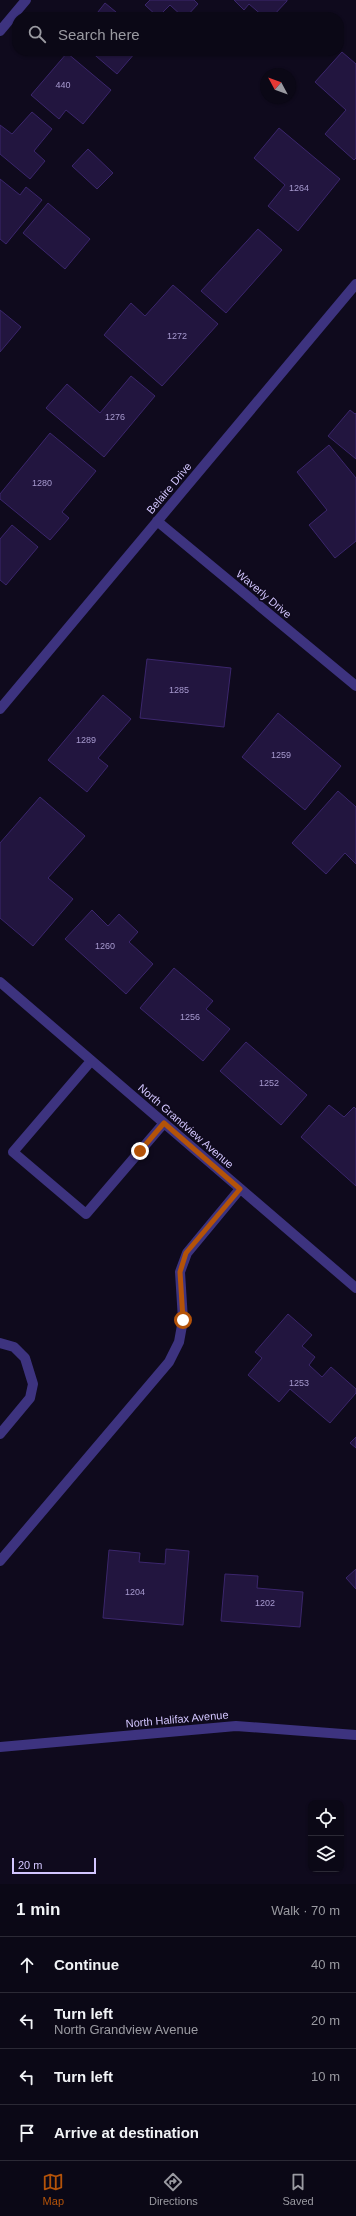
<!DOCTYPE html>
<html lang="en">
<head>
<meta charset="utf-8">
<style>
  body { margin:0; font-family:Helvetica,sans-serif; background:#191623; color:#f1f3f6 }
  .controls { position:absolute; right:12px; bottom:12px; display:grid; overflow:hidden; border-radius:8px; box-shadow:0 1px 3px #0004 }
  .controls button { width:36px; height:36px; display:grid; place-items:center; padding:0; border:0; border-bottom:1px solid #2b2935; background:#0b0816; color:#f1f3f6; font:20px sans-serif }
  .compass { position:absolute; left:260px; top:68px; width:36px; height:36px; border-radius:50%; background:#0b0816; box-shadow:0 1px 3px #0004; rotate:311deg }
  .scale { position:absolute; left:12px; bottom:10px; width:84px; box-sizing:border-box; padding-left:4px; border:2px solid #d3c6ff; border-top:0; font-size:11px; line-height:14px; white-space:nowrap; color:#d3c6ff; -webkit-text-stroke:3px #0f0a1d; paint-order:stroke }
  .stop { position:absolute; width:12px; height:12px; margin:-9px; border:3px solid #b45309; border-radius:50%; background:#fff }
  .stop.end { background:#b45309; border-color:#fff; box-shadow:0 1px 4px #0008 }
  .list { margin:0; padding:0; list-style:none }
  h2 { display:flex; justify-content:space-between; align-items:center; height:52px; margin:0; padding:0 16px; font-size:17px }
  h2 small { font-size:13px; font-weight:400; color:#9a9aa1 }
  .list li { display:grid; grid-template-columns:26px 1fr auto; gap:12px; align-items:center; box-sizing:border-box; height:56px; padding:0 16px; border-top:1px solid #2b2935 }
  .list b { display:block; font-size:15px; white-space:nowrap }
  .list p { margin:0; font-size:13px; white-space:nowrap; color:#9a9aa1 }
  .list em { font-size:13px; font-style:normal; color:#9a9aa1 }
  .icon { flex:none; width:22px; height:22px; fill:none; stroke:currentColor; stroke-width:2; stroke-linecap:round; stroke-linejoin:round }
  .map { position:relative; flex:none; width:356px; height:1884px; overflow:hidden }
  .search { position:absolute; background:#0b0816; box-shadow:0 1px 3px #0004; left:12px; right:12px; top:12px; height:44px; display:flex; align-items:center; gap:10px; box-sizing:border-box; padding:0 14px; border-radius:16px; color:#9a9aa1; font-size:15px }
  .sheet { height:276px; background:#0b0816 }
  nav { display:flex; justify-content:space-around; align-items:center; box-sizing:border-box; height:56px; border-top:1px solid #2b2935; background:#0b0816; font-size:11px; color:#9a9aa1 }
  nav a { display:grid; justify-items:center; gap:2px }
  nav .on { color:#b45309 }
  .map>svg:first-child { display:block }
  .building { fill:#22153f; stroke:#3b266c }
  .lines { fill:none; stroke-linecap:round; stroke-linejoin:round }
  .minor { stroke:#3d337f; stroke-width:10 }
  .route { stroke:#b45309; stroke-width:5 }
  .labels { text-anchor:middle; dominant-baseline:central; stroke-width:3.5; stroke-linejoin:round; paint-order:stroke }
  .number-label { font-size:9px; fill:#a79acf }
  .street-label { font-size:11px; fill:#d3c6ff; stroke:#0f0a1d }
</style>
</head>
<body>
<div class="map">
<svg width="356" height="1884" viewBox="0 0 356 1884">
  <rect width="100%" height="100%" fill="#0f0a1d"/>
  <path class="building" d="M150,0H194L198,4L186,17H183L170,5L158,17L145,5Z
    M234,0H287V1L272,17H264L249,4L244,10Z
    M105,3L122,17H94Z
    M90,51H133L135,53L117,74Z
    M342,52L356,64V158L354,160L325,134L346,110L315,82Z
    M67,53L111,90L83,124L66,110L59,119L31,95Z
    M32,112L52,129L34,151L45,161L30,179L0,154V125L12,134Z
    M279,128L340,179L298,231L268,206L285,185L254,158Z
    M88,149L113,173L97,189L72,166Z
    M0,179L20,195L26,187L42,200L6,244L0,239Z
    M48,203L90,239L65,269L23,233Z
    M258,229L282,250L226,313L201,291Z
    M173,285L218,324L162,386L104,335L131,303L145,316Z
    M0,310L21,327L0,352Z
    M131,376L155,396L104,457L46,408L67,384L100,413Z
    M350,410L355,414L356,413V459L328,436Z
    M50,433L96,471L62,512L69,518L50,540L0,499V494Z
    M329,445L356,478V541L335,558L309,525L327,510L297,472Z
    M12,525L38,547L6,585L0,580V539Z
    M147,659L231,668L224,727L140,718Z
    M103,695L131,719L98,758L108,766L87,792L48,760Z
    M278,713L341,766L305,810L242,757Z
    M338,791L356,807V864L345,853L326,874L292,843Z
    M40,797L85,836L48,878L73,899L33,946L0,918V843Z
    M92,910L108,926L119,914L138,932L129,942L153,964L126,994L65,939Z
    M174,968L213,1001L206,1009L230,1029L203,1061L140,1008Z
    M246,1042L307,1095L281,1125L220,1071Z
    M329,1105L344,1117L354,1107L356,1109V1186L301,1137Z
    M288,1314L312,1335L302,1346L315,1357L309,1365L322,1377L331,1367L356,1389V1393L330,1423L290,1389L279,1402L248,1375L262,1358L255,1352Z
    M356,1437V1448L350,1443Z
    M166,1549L189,1551L183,1625L103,1618L109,1550L140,1553L139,1562L165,1564Z
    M356,1569V1589L346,1578Z
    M225,1574L258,1576L257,1588L303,1592L300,1627L221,1621Z"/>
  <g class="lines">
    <path class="minor" d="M0,31L26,0
      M157,521L356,686
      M0,709L356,284
      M0,982L356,1288
      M91,1061L13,1152L86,1214L164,1123
      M0,1343L14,1347L25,1358L33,1384L30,1398L0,1434
      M0,1561L169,1362L179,1342L183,1320L180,1272L187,1253L240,1189
      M0,1747L236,1726L356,1735"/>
  </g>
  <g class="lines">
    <path class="route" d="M140,1151L164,1123L240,1189L186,1253L180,1272L183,1320"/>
  </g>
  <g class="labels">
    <g class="number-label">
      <text x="63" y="85">440</text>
      <text x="299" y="188">1264</text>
      <text x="177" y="336">1272</text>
      <text x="115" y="417">1276</text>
      <text x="42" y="483">1280</text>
      <text x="179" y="690">1285</text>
      <text x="86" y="740">1289</text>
      <text x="281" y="755">1259</text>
      <text x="105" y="946">1260</text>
      <text x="190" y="1017">1256</text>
      <text x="269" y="1083">1252</text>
      <text x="299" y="1383">1253</text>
      <text x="135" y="1592">1204</text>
      <text x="265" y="1603">1202</text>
    </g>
    <g class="street-label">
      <text transform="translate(169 488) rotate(-50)">Belaire Drive</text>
      <text transform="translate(264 594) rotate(40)">Waverly Drive</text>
      <text transform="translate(186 1126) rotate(41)">North Grandview Avenue</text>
      <text transform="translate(177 1719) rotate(-5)">North Halifax Avenue</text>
    </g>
  </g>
</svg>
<div class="controls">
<button><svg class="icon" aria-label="locate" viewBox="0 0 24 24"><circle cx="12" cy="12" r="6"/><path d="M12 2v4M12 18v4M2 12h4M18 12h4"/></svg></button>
<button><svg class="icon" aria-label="layers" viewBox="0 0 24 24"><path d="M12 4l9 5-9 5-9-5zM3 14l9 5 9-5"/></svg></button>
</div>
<svg class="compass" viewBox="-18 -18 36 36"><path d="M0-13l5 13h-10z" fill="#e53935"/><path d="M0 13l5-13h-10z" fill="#9a9aa1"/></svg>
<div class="scale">20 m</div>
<div class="stop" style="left:183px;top:1320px"></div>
<div class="stop end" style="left:140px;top:1151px"></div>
<div class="search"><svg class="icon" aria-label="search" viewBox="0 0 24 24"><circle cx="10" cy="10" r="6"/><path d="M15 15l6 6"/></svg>Search here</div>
</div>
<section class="sheet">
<h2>1 min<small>Walk · 70 m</small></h2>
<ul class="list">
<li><svg class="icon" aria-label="ahead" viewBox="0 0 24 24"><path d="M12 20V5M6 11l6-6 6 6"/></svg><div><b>Continue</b></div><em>40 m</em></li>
<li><svg class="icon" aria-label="left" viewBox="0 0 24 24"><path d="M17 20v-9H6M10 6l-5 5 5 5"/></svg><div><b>Turn left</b><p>North Grandview Avenue</p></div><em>20 m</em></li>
<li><svg class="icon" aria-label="left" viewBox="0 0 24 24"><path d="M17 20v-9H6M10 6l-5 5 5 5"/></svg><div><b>Turn left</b></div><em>10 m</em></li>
<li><svg class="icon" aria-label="arrive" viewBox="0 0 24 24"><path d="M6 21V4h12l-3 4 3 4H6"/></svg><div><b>Arrive at destination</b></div></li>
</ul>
</section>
<nav>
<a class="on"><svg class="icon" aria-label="map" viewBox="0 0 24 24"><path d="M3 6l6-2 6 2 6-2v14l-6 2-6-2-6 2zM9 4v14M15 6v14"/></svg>Map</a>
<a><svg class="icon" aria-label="directions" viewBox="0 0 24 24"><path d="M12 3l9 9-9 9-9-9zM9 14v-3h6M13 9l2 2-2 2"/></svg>Directions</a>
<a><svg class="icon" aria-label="saved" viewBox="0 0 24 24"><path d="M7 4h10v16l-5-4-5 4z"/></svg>Saved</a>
</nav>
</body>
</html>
